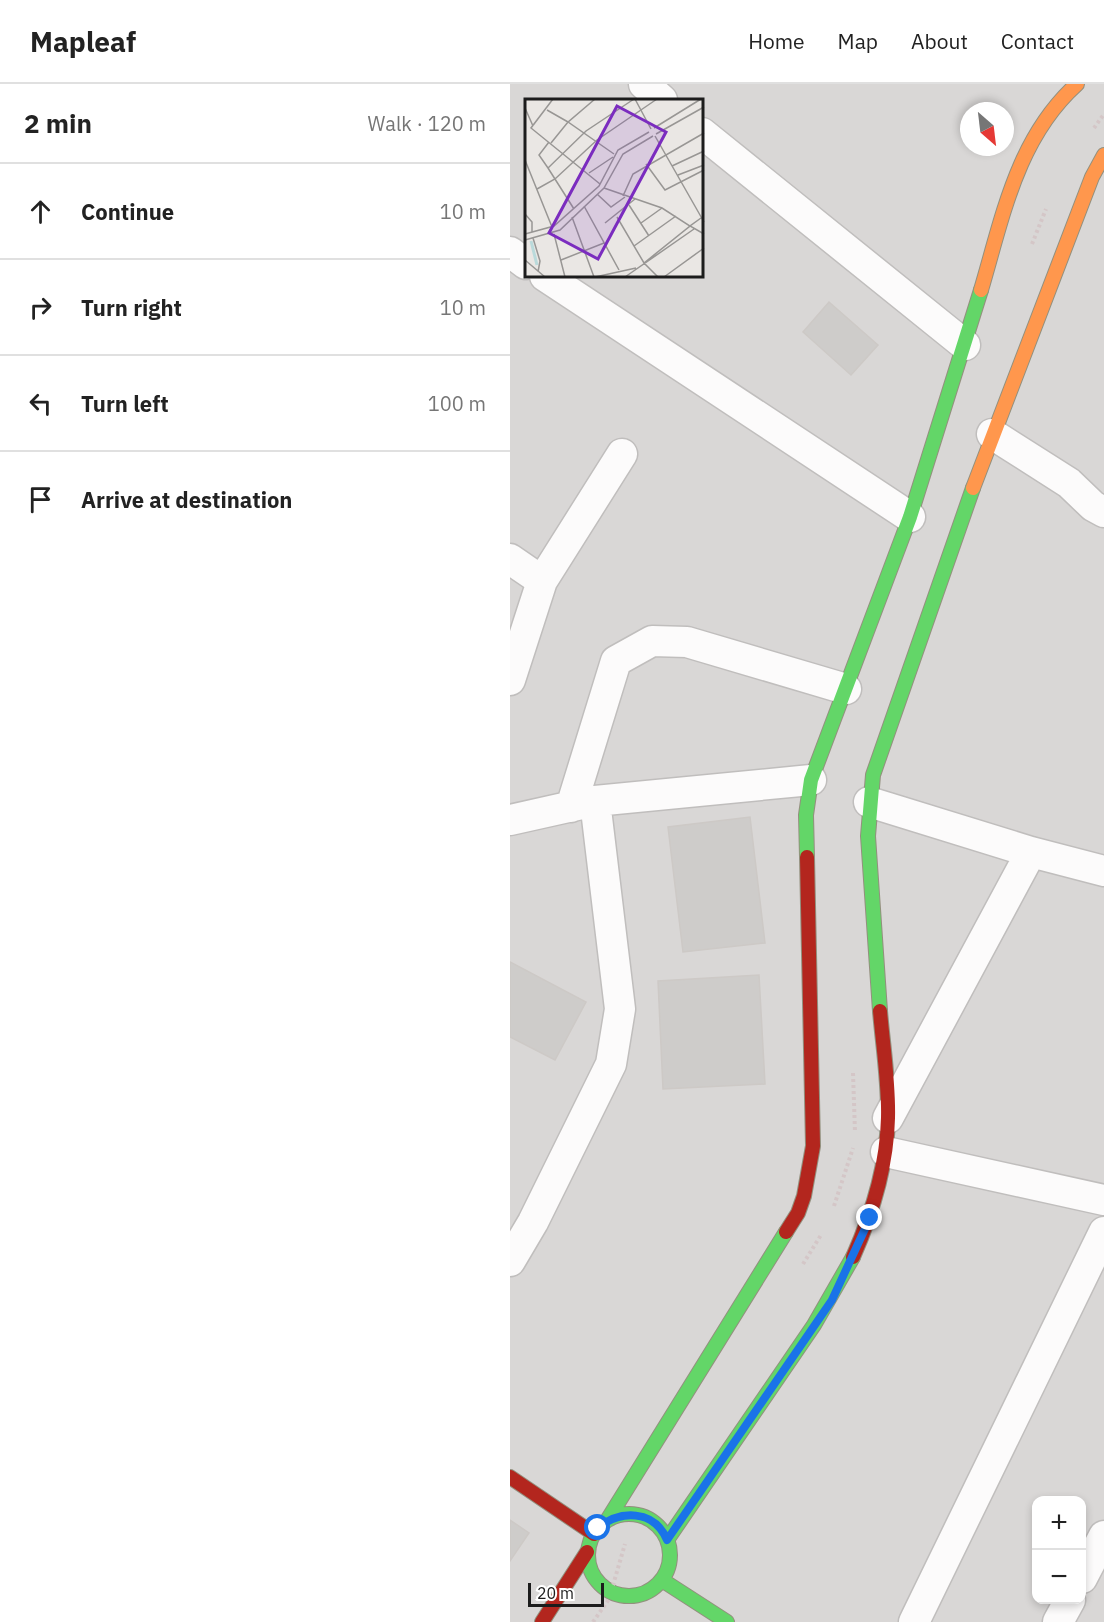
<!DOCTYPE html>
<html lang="en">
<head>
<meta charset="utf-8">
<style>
  body { margin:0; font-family:"IBM Plex Sans",sans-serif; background:#f6f6f6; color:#222 }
  .controls { position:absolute; right:18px; bottom:18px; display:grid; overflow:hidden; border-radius:12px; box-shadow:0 3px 9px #0003 }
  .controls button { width:54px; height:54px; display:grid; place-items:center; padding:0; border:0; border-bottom:2px solid #e0e0e0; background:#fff; color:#222; font:30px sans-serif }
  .compass { position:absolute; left:450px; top:18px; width:54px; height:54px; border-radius:50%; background:#fff; box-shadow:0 3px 9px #0003; rotate:152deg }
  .scale { position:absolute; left:18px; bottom:15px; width:76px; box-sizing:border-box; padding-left:6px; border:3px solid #1c1c1c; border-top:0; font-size:16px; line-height:21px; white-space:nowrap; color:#1c1c1c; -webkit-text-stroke:4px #fff; paint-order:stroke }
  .stop { position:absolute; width:18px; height:18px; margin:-14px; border:4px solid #1a73e8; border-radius:50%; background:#fff }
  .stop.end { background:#1a73e8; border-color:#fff; box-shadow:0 2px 6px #0008 }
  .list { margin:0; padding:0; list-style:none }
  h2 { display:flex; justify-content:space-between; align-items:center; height:78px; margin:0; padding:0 24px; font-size:26px }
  h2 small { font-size:20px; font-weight:400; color:#767676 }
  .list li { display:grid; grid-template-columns:39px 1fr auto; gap:18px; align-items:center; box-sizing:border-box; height:96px; padding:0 24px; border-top:2px solid #e0e0e0 }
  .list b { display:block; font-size:22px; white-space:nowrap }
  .list em { font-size:20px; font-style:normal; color:#767676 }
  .icon { flex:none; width:33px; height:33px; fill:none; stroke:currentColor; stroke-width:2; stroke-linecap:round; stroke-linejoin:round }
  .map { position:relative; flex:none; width:594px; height:1538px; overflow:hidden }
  header { display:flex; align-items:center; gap:36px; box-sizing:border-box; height:84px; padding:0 30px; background:#fff; border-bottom:2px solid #e0e0e0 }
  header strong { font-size:28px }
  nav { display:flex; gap:33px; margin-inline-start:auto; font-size:21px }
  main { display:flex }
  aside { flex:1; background:#fff }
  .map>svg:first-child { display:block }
  .residential { fill:#d9d7d6; fill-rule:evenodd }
  .building { fill:#ceccca; stroke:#cdc9c6; stroke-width:1.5 }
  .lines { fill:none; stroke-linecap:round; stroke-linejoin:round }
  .street-casing { stroke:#c0bebd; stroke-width:33 }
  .fast-casing { stroke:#93907e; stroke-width:16 }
  .slow-casing { stroke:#93907e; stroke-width:16 }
  .jam-casing { stroke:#93907e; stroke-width:16 }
  .path { stroke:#d4c6c7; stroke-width:4; stroke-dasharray:3 3; stroke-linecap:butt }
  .street { stroke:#fcfbfb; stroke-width:30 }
  .fast { stroke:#63d668; stroke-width:14 }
  .slow { stroke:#ff974d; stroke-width:14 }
  .jam { stroke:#b3261e; stroke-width:14 }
  .route { stroke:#1a73e8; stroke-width:8 }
  .inset-river { fill:none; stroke:#badadb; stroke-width:3 }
  .inset-road { fill:none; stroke:#989694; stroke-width:1.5 }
  .view { fill:#7b2cbf; fill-opacity:0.15; stroke:#7b2cbf; stroke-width:3 }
  .inset-edge { fill:none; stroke:#1c1c1c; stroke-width:3 }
</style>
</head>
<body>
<header>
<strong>Mapleaf</strong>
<nav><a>Home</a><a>Map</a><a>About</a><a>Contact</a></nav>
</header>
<main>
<aside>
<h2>2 min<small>Walk · 120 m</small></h2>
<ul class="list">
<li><svg class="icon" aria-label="ahead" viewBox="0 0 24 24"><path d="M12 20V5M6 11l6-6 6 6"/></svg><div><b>Continue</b></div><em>10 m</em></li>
<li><svg class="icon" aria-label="right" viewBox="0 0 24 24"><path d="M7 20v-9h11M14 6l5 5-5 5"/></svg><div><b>Turn right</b></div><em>10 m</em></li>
<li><svg class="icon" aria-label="left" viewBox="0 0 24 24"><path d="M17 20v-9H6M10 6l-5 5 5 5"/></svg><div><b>Turn left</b></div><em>100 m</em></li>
<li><svg class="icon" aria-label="arrive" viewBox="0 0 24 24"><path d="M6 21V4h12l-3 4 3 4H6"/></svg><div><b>Arrive at destination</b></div></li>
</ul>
</aside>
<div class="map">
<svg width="594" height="1538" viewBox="0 0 594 1538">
  <rect width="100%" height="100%" fill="#eae7e4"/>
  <path class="residential" d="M0,0H594V1538H0ZM16,16H192V192H16ZM459,27H495V63H459ZM526,1416H572V1516H526Z"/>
  <path class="building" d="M319,218L368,261L341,291L293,248Z
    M240,733L255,859L173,868L158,743Z
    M0,878L76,918L45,976L0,953Z
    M249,891L255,1000L153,1005L148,897Z
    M0,1436L19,1449L0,1477Z"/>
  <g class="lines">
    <defs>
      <path id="street" d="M134,0L152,16
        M192,49L455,261
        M0,168L16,180
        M35,192L400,433
        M482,350L559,399L583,422L594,428
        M0,475L32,497
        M0,596L32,497L112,370
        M359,718L521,768L594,787
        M61,723L106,577L142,557L177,558L336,605
        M0,736L85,717L301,696
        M378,1034L521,768
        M376,1068L594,1116
        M0,1177L23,1138L101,980L110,925L85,717
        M572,1494L594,1452
        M404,1538L594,1148
        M548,1538L560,1516"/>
      <path id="fast" d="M297,773L296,731L301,696L400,433L471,206
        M370,927L358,752L363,691L463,404
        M78 1471a41 41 0 1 1 82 0a41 41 0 1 1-82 0Z
        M98,1435L276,1148
        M157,1456L304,1241L343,1173
        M152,1496L217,1538"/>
      <path id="slow" d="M471,206C493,132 507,54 567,0
        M463,404L582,93L594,71"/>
      <path id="jam" d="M276,1148L288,1129L294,1112L303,1062L297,773
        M343,1173C362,1130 377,1082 378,1034C379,999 373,963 370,927
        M0,1393L84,1450
        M32,1538L77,1468"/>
    </defs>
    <use href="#street" class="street-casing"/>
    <use href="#fast" class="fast-casing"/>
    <use href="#slow" class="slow-casing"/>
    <use href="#jam" class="jam-casing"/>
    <path class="path" d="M584,44L594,30
      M522,160L536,125
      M343,989L345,1048
      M324,1122L343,1064
      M293,1180L311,1151
      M83,1538L99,1515L115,1460"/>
    <use href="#street" class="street"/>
    <use href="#fast" class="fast"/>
    <use href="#slow" class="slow"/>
    <use href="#jam" class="jam"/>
  </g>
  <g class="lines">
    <path class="route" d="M88,1444C110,1426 144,1425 157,1456L322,1216L360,1134"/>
  </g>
  <g transform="translate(15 15)">
    <rect width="178" height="178" fill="#eae7e4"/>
    <path class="inset-river" d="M6,142L12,166"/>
    <path class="inset-road" d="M28,0L6,29L75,85M110,0L126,30M0,9L8,27M22,11L43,23L70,0M129,29L176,0M131,35L179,8M130,37L179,123M26,44L43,23L89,55M0,61L27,128M121,65L140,91L179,71M147,67L179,52M23,69L14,56L24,43M64,74L88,58M153,76L179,66M79,89L137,109L165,127L119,164M12,90L30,80L72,41L132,0M72,95L86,108L100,98M98,97L108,75L179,34M104,106L124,137M59,107L94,171M49,110L23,69L61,32L109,0M0,115L7,123V133M47,118L69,178M92,118L119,164L133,178M176,119L165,127L179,135M80,124L110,100M116,124L137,109M0,135L29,127L74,87L93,51L124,33M29,135L40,178M8,139L15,162L13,173M0,141L35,131L79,89L98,55L128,37M109,147L151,117M0,161L20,178M36,161L79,144M70,178L111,169M100,178L169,130M139,178L179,149"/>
    <path class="view" d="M92,7L141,33L73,160L24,134Z"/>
    <rect width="178" height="178" class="inset-edge"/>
  </g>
</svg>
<div class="controls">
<button>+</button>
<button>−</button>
</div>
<svg class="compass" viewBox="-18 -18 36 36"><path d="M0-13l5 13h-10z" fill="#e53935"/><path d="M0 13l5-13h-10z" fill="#767676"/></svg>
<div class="scale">20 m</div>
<div class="stop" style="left:88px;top:1444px"></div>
<div class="stop end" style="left:360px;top:1134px"></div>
</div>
</main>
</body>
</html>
